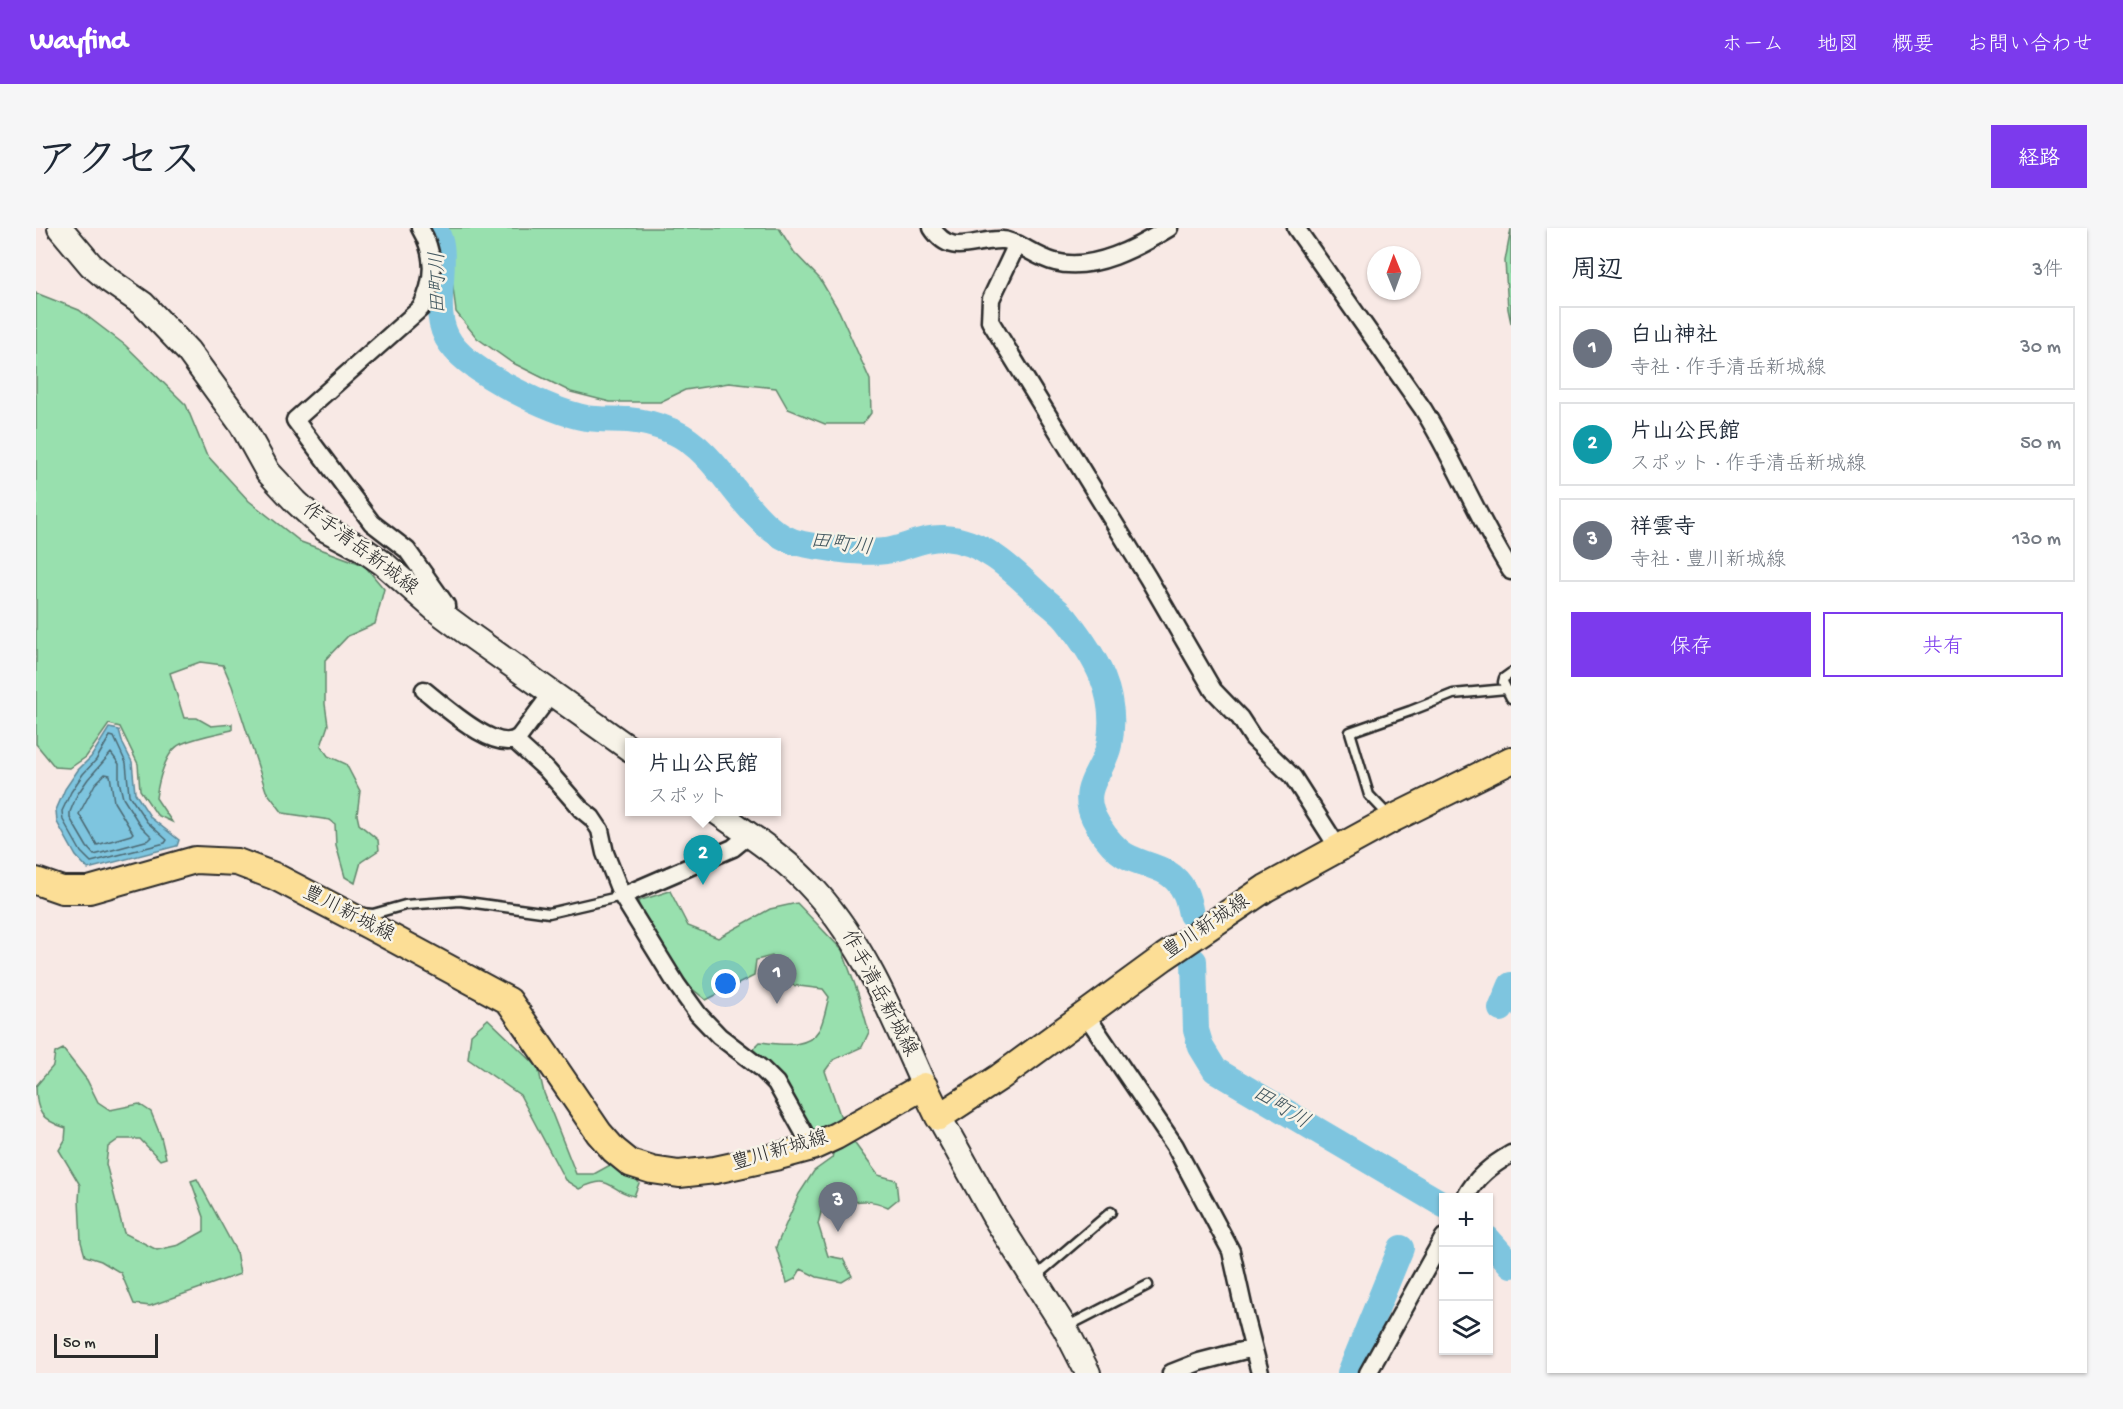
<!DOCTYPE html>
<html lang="ja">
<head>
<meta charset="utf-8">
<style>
  body { margin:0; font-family:"Gochi Hand","Klee One",sans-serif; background:#f6f6f7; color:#1f2937 }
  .controls { position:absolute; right:18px; bottom:18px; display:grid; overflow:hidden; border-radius:0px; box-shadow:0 2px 4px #0004 }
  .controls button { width:54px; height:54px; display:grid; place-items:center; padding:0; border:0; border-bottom:2px solid #e0e1e3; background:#fff; color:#1f2937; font:30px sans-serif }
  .compass { position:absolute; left:1331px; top:18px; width:54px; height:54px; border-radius:50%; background:#fff; box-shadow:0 2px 4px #0004; rotate:359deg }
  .scale { position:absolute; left:18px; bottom:15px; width:104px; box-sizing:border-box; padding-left:6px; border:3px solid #2b2b2b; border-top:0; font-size:16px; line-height:21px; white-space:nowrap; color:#2b2b2b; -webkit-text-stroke:4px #f7f3e8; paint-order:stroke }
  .you { position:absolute; left:690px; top:756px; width:21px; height:21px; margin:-15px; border:4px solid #fff; border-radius:50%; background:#1a73e8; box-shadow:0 0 0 9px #1a73e833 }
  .badge { display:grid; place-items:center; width:39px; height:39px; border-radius:50%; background:#7c3aed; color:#fff; font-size:20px; font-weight:700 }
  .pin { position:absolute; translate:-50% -50px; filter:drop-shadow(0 2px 3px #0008) }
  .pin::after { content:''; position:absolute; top:32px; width:21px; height:18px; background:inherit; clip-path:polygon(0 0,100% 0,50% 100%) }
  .popup { position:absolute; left:589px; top:510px; width:156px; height:78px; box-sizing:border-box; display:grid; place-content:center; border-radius:0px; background:#fff; filter:drop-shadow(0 2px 4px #0005); font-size:20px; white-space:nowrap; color:#747a83 }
  .popup b { font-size:22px; color:#1f2937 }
  .popup::after { content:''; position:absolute; left:50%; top:100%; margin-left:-12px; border:12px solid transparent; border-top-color:#fff }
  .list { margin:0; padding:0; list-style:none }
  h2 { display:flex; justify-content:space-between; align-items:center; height:78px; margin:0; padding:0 24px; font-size:26px }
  h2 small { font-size:20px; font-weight:400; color:#747a83 }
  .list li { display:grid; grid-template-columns:39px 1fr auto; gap:18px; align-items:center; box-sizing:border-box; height:84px; margin:0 12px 12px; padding:0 12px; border:2px solid #e0e1e3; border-radius:0px }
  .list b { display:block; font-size:22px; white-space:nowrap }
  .list p { margin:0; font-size:20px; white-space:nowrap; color:#747a83 }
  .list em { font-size:20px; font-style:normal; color:#747a83 }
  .actions { display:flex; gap:12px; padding:18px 24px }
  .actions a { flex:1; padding:14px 0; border:2px solid #7c3aed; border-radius:0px; text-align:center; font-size:21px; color:#7c3aed }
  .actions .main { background:#7c3aed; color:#fff }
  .icon { flex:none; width:33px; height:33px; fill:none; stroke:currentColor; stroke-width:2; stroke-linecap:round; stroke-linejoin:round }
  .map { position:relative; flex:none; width:1475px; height:1145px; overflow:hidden; border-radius:0px }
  header { display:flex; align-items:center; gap:36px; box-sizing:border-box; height:84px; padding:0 30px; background:#7c3aed; color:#fff }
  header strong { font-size:28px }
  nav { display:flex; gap:33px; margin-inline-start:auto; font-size:21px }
  .intro { display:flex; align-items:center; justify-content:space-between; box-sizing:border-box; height:144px; padding:0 36px }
  h1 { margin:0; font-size:42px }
  .button { padding:15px 27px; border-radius:0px; background:#7c3aed; color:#fff; font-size:21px; font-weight:700 }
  main { display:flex; gap:36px; padding:0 36px }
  aside { flex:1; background:#fff; border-radius:0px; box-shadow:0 2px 4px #0004 }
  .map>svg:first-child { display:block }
  .green { fill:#98e0ae; stroke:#62866c; stroke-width:1.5 }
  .water { fill:#7ec5df; stroke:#5d8797; stroke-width:1.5 }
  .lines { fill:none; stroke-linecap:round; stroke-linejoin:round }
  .shore { stroke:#4c6973; stroke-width:1.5 }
  .river { stroke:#7ec5df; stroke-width:26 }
  .service-casing { stroke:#2b2b2b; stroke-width:13 }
  .minor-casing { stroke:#2b2b2b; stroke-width:21 }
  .secondary-casing { stroke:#2b2b2b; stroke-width:28 }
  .primary-casing { stroke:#2b2b2b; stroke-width:30 }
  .service { stroke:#f7f3e8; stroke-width:8 }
  .minor { stroke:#f7f3e8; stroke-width:16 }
  .secondary { stroke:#f7f3e8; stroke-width:24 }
  .primary { stroke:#fcde96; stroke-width:26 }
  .labels { text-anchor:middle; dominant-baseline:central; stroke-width:5; stroke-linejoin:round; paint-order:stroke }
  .street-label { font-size:20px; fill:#2b2b2b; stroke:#f7f3e8 }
  .water-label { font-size:21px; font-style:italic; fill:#445961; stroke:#f7f3e8 }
</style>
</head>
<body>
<header>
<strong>Wayfind</strong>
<nav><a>ホーム</a><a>地図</a><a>概要</a><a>お問い合わせ</a></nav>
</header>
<div class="intro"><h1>アクセス</h1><a class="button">経路</a></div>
<main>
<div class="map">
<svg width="1475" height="1145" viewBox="0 0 1475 1145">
  <rect width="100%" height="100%" fill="#f8e9e5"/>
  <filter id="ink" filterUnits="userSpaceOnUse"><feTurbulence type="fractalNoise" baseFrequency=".0167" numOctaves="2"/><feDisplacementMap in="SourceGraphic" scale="12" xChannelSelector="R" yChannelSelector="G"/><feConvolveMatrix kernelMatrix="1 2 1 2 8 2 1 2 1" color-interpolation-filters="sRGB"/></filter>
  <g filter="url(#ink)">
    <path class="green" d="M410,0H743L758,24L784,51L803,83L834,152L835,185L827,196H789L752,181L740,160L693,155L649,162L624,174H574L535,164L475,134L441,110L420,84Z
      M1475,1V95L1472,81L1469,33Z
      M0,65L43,82L89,117L150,177L170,226L213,273L265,314L328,337L348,361L339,396L312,408L289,432V476L292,497L285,518L292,528L310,536L324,563L321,587L323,596L342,612L343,622L325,634L319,655L309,649L300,617L299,596L294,592L247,585L230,563L196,458L187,437L164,434L134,445L148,490H161L175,498L196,496V502C179,506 161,509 145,516C129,523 122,555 120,570L136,594L121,587L104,562L102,536L84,499L73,496L50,529L34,540L19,539L0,516Z
      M634,663L652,698L682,710L734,681L761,675L806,722L822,765L833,804L826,819L797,832L789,843L806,893L777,909L758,868L717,821L724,814C743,816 771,822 783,802C788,793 790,779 793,769L787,761L755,757L736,728L720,732L718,748L670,772L648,754L605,689L602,673Z
      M452,791L502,839L508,865L540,946H558L574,937L595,944L603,955L598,968C569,961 577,945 543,961L529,952L484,867L432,831L435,806Z
      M27,821L51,852L62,874L74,882L103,876L115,884L125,909L130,930L124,932L104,911H83L72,919L70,936L88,1005L121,1022L143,1017L168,1003V989L155,953L161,951L200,1023L204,1046L114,1078L98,1076L85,1045L65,1033L49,1028L45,1014L43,972L44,957L23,922L29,912L30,900C5,892 0,884 0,858L17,838L19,825Z
      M814,909L842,947L860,952L862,971L852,979C835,971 823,972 805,977L798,974L787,977L782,996L792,1028L807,1031L816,1048L806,1054L781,1049L765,1041L759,1051L751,1055L740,1019L763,966L778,943L796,930L799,917Z"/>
    <path class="water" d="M73,500L83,502L87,516L96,534L99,565L115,590L143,612L141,618L52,641L40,628L21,594L20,582L29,561L42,542L55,529Z"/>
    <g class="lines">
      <path class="shore" d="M74,508L78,509L90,535L93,567L111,594L131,612L129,615L55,634L45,624L27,592L26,583L35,564L47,546L60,532Z
        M75,525L83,536V553L87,570L104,597L116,609L113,612L58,627L51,619L34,590V584L41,567L52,551Z
        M69,546L74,547L78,574L97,605L95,607L61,617L43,586L59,556Z"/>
      <path class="river" d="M399,0C401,5 404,11 405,17C410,49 394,88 415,116C437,146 514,183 550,190C563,192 578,191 592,192C607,193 624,198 638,204C689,227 712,306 767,316C793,321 824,326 850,323C870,320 887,309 908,310C947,312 977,342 1003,367C1012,375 1022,382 1030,391C1060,429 1083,467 1073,517C1067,545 1043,559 1058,590C1064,602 1073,614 1083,623C1103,640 1133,634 1148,663C1152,669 1153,678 1155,686
        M1158,733L1160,802L1165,819L1179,842L1408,977
        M1465,781L1475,757
        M1452,1011L1475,1037
        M1314,1145L1365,1020"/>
      <defs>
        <path id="service" d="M1475,445L1468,450L1467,454L1475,470
          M1355,590L1333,567L1314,504L1374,483L1417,466L1470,461
          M326,685L337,686L369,677L424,673L513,685L586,668
          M1000,1048L1075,984
          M1032,1098L1112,1057"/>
        <path id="minor" d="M384,0C400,27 399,52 385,80L259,192L336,295L371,322L410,377V389
          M896,0C916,31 938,10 967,12C971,12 976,15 981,16
          M1133,0C1102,19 1057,44 1019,34C1006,31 993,22 981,16L955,71L954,93L1112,350L1177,462L1204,490L1217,510L1257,549L1303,621
          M1260,0L1387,181C1419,233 1442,291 1475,343
          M388,462C406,476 461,528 483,509L516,465
          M479,513L511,542L545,581L556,590L564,602L569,625L586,668L641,757L662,786L683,808L725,840L740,855L776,919
          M586,668L697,620L713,607
          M1050,787L1139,918L1195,1023L1210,1091L1224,1145
          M1429,970C1440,949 1456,937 1475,926
          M1135,1145L1163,1134L1217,1120
          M1332,1145L1408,1009"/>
        <path id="secondary" d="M24,0L55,37L74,53L107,76L152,123L206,197L232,244L260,274L289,301L325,320L348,336L399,381L434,407L594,521
          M681,584C715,608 752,632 780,664C830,720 858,791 888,858
          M903,889L958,988L1029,1100L1052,1145"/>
        <path id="primary" d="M0,653L26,662H53L159,632L201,634L238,648L334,698L473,773L563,905L578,922L594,935L616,942L643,946L679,942L743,928L776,919L800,908L888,858L903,889L964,849L1128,729L1230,660L1356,591L1475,532"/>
      </defs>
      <use href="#service" class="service-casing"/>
      <use href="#minor" class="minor-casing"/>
      <use href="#secondary" class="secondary-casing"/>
      <use href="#primary" class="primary-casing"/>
      <use href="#service" class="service"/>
      <use href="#minor" class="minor"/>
      <use href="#secondary" class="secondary"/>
      <use href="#primary" class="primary"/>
    </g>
  </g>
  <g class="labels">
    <g class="street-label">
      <text transform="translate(323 322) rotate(37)">作手清岳新城線</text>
      <text transform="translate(312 687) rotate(27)">豊川新城線</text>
      <text transform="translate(1171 700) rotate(-34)">豊川新城線</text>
      <text transform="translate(842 766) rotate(62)">作手清岳新城線</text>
      <text transform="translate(744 924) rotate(-16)">豊川新城線</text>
    </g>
    <g class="water-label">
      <text transform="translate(404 55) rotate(-91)">田町川</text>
      <text transform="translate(805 318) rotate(7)">田町川</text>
      <text transform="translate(1244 881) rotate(31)">田町川</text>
    </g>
  </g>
</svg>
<div class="controls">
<button>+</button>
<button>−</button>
<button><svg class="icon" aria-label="layers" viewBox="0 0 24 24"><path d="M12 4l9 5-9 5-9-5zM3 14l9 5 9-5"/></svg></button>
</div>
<svg class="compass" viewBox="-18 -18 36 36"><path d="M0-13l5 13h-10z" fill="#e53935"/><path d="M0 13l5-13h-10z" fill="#747a83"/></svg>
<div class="scale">50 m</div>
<div class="you"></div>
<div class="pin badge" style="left:741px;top:776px;background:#6b7280">1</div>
<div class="pin badge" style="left:667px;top:657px;background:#0f9aa8">2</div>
<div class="popup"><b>片山公民館</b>スポット</div>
<div class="pin badge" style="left:802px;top:1004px;background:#6b7280">3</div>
</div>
<aside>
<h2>周辺<small>3件</small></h2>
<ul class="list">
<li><span class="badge" style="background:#6b7280">1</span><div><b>白山神社</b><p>寺社 · 作手清岳新城線</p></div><em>30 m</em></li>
<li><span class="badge" style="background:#0f9aa8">2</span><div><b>片山公民館</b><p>スポット · 作手清岳新城線</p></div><em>50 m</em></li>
<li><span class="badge" style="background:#6b7280">3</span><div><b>祥雲寺</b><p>寺社 · 豊川新城線</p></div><em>130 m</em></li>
</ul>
<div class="actions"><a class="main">保存</a><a>共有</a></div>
</aside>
</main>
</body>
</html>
